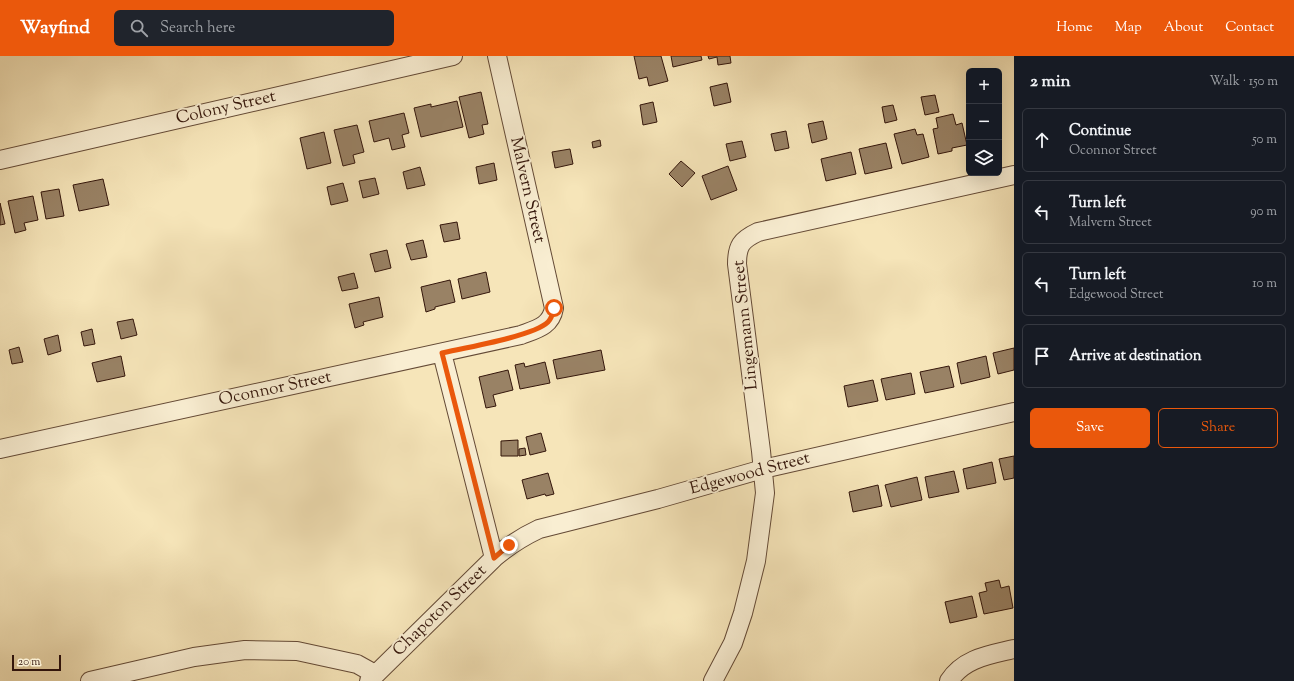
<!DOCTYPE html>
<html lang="en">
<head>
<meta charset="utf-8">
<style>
  body { margin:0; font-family:"Sorts Mill Goudy",serif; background:#20242c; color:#f1f3f6 }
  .controls { position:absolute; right:12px; top:12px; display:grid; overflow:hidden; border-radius:6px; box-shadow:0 4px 16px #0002 }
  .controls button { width:36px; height:36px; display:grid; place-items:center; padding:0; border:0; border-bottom:1px solid #363941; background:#171b24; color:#f1f3f6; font:20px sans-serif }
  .scale { position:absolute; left:12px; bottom:10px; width:49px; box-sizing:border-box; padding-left:4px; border:2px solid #34160b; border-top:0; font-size:11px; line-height:14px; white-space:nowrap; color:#34160b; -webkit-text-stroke:3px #f9eed2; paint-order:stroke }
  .stop { position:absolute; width:12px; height:12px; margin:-9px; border:3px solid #ea580c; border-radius:50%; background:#fff }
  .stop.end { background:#ea580c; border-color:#fff; box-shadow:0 1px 4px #0008 }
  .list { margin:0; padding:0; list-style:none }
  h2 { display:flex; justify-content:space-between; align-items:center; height:52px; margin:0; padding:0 16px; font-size:17px }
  h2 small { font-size:13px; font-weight:400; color:#9ea1a6 }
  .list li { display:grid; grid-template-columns:26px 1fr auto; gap:12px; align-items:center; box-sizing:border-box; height:64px; margin:0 8px 8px; padding:0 8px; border:1px solid #363941; border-radius:6px }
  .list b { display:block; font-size:15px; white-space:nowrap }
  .list p { margin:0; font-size:13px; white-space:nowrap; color:#9ea1a6 }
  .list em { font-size:13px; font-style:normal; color:#9ea1a6 }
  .actions { display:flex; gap:8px; padding:12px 16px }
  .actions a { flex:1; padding:9px 0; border:1px solid #ea580c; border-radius:6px; text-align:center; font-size:14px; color:#ea580c }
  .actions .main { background:#ea580c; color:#fff }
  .icon { flex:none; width:22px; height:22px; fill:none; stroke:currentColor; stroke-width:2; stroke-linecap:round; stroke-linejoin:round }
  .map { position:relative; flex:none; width:1014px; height:625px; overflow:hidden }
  header { display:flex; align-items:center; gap:24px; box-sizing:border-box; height:56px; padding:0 20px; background:#ea580c; color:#fff }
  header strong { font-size:19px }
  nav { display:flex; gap:22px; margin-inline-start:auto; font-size:14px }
  .search { width:280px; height:36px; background:#20242c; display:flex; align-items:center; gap:10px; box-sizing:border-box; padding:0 14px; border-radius:6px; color:#9ea1a6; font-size:15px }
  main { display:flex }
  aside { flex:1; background:#171b24 }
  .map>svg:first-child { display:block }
  .building { fill:#998265; stroke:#34160b }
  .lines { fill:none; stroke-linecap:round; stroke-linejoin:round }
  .minor-casing { stroke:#644a36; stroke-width:20 }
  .minor { stroke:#f9eed2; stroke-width:18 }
  .route { stroke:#ea580c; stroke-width:5 }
  .labels { text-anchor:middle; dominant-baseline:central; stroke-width:4; stroke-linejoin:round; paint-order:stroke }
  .street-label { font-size:17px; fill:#34160b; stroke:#f9eed2 }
</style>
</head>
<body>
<header>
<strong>Wayfind</strong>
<div class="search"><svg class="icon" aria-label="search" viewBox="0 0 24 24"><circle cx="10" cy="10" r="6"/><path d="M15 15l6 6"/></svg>Search here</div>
<nav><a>Home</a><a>Map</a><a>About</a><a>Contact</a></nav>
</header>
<main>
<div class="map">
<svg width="1014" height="625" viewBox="0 0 1014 625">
  <rect width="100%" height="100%" fill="#f6e5b9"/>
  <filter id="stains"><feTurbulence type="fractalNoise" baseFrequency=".005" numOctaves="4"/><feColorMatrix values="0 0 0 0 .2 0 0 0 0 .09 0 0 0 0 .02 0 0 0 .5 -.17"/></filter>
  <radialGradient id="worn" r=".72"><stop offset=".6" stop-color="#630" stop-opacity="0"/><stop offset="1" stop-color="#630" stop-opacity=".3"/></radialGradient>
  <path class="building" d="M634,0H661L668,25L649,30L647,21L639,23Z
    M671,0H701L702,4L673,11Z
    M708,0H730L731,7L718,9L717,1L709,3Z
    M727,27L731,46L714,50L710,31Z
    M481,36L488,68L482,69L484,78L469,82L459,41Z
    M935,39L939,56L925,59L921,41Z
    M457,45L463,71L421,81L414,52L431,48V51Z
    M653,46L657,66L643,69L640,49Z
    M893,49L897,64L885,67L882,51Z
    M404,57L409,77L402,79L405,91L392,94L389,82L374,86L369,65Z
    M953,58L956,69L962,67L967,89L952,92V95L938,98L933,73L938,72L936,62Z
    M823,65L827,83L812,87L808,68Z
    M357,69L364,96L353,99L355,107L343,110L334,74Z
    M915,73L917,79L923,78L929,101L902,108L894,78Z
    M786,75L789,92L775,95L771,78Z
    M324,76L331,107L307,113L300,82Z
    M600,84L601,90L593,92L592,86Z
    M742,85L746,101L730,105L726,88Z
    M886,87L892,112L865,118L859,93Z
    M570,93L573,108L555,112L552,96Z
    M851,96L856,118L826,125L821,103Z
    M681,105L695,117L682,131L669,118Z
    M494,107L497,124L479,128L476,111Z
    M728,110L737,134L711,144L702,120Z
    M420,111L425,129L407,133L403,116Z
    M375,122L379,138L363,142L359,125Z
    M103,123L109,149L79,155L73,129Z
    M343,127L348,145L331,149L327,131Z
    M59,133L64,160L46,163L41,136Z
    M33,140L38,164L24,167L26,174L15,177L8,145Z
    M0,147L5,168L0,169Z
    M457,166L460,183L444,186L440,169Z
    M423,184L427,201L411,204L406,188Z
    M387,194L391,212L375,216L370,198Z
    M486,216L490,236L462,243L458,223Z
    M354,217L358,232L342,235L338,221Z
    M450,224L455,246L435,251V253L426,256L421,231Z
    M379,241L383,261L363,266L364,269L355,272L349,248Z
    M133,263L137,279L121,283L117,266Z
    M92,273L95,288L84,290L81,276Z
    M58,279L61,295L48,299L44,283Z
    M19,291L23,306L12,308L9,294Z
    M1014,292V314L998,318L993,297Z
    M601,294L605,314L557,323L553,304Z
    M121,300L125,320L97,326L92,307Z
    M986,300L990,321L961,328L957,307Z
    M545,306L550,327L520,333L515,309L524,307L525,311Z
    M949,310L954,331L925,337L920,316Z
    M508,314L513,334L493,339L496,350L486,352L479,321Z
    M911,317L915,338L886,344L881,323Z
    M873,324L878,345L848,351L844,330Z
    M541,377L546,395L530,399L526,381Z
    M518,384V400H501V385Z
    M525,392L526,399L519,400V393Z
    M1014,400V422L1004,424L999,403Z
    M992,406L996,427L967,433L963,413Z
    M954,415L959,436L929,442L925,421Z
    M548,417L554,438L546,440L545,438L527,443L522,424Z
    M917,421L922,444L891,451L885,429Z
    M878,429L882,450L853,456L849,436Z
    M999,524L1001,532L1009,530L1013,552L984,558L979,537L987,535L985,527Z
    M972,540L977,561L950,567L945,546Z"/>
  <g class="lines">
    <defs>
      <path id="minor" d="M0,104L453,0
        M442,297L494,502
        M0,393L521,279C537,273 551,270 554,252L497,0
        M90,625L194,601L245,594L297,595L357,608L375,618
        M369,625L494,502C508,490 522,481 539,473L658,443L763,413L1014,356
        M713,625L733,587L743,557L756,505L765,437L761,395L737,208C737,190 741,184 758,176L1014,119
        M949,625C964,602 989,599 1014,593"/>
    </defs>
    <use href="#minor" class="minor-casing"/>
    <use href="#minor" class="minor"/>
  </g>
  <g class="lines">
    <path class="route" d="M509,489L494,502L442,297C464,292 534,280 548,266C552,262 553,257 554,252"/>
  </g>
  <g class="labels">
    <g class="street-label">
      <text transform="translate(226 52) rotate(-13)">Colony Street</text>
      <text transform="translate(527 134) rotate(77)">Malvern Street</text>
      <text transform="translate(746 269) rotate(-96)">Lingemann Street</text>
      <text transform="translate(275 333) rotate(-12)">Oconnor Street</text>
      <text transform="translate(750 418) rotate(-15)">Edgewood Street</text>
      <text transform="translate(440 555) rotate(-44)">Chapoton Street</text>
    </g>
  </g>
  <rect width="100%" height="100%" filter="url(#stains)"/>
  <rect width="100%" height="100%" fill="url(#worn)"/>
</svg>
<div class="controls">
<button>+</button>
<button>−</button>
<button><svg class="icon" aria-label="layers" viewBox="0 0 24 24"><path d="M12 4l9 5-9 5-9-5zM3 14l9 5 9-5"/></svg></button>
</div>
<div class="scale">20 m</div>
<div class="stop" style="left:554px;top:252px"></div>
<div class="stop end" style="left:509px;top:489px"></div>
</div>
<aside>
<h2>2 min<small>Walk · 150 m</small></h2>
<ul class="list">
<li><svg class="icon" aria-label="ahead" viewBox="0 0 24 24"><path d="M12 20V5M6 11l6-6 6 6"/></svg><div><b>Continue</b><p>Oconnor Street</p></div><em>50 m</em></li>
<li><svg class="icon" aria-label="left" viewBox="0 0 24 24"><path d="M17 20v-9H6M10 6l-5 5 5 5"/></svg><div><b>Turn left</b><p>Malvern Street</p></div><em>90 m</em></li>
<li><svg class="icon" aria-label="left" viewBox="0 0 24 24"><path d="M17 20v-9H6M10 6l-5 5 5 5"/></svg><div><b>Turn left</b><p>Edgewood Street</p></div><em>10 m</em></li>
<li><svg class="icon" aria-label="arrive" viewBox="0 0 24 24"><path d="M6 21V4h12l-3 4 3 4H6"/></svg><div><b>Arrive at destination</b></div></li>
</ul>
<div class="actions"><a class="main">Save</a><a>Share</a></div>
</aside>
</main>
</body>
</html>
